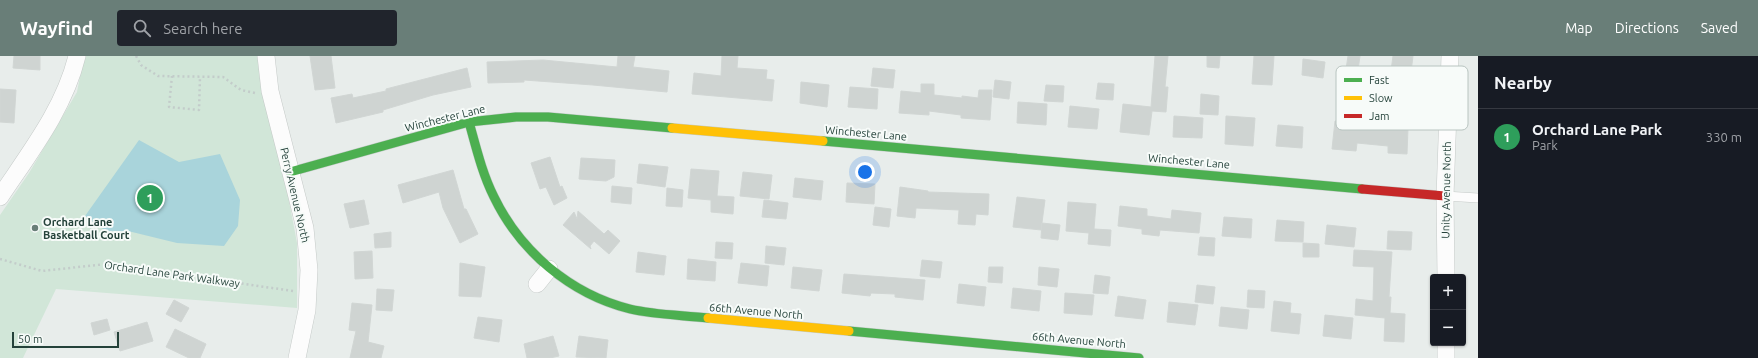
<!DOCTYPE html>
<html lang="en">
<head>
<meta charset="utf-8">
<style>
  body { margin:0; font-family:Ubuntu,sans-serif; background:#20242c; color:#f1f3f6 }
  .controls { position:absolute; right:12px; bottom:12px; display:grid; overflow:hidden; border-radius:4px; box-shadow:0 1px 3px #0004 }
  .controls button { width:36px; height:36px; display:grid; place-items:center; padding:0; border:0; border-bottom:1px solid #363941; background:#171b24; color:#f1f3f6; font:20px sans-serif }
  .scale { position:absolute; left:12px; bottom:10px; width:107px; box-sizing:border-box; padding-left:4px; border:2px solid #24423a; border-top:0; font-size:11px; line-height:14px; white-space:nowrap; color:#24423a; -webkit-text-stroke:3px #f7fbf9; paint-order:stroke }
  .you { position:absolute; left:865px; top:116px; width:14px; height:14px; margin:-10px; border:3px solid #fff; border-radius:50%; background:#1a73e8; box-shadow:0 0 0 6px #1a73e833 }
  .badge { display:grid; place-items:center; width:26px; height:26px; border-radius:50%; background:#697e78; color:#fff; font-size:13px; font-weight:700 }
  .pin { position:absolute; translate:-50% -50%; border:2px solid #fff; box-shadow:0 1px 4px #0006 }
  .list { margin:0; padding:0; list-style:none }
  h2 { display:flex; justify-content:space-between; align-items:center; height:52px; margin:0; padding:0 16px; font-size:17px }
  h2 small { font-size:13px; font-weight:400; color:#9ea1a6 }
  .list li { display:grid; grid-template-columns:26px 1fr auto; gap:12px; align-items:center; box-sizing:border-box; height:56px; padding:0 16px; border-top:1px solid #363941 }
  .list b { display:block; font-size:15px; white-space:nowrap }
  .list p { margin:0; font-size:13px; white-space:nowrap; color:#9ea1a6 }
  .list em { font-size:13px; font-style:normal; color:#9ea1a6 }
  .icon { flex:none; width:22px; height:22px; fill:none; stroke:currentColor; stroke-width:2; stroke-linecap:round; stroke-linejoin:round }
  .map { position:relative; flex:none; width:1478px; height:302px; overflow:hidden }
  header { display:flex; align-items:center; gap:24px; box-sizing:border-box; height:56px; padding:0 20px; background:#697e78; color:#fff }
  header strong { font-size:19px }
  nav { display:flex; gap:22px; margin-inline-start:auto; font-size:14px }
  .search { width:280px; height:36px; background:#20242c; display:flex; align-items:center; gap:10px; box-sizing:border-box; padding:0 14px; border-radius:4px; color:#9ea1a6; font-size:15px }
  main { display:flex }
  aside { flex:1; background:#171b24 }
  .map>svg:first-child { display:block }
  .green { fill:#d1e6d8 }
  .water { fill:#a9d4db }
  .building { fill:#cfd4d2; stroke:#d1d6d4 }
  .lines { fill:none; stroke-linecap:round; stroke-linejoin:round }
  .lane-casing { stroke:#c5cac8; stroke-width:10 }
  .street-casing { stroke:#c5cac8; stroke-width:18 }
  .fast-casing { stroke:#c3cbc8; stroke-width:10 }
  .slow-casing { stroke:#c3cbc8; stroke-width:10 }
  .jam-casing { stroke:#c3cbc8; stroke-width:10 }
  .path { stroke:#c3ccca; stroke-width:2.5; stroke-dasharray:2 3; stroke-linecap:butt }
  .lane { stroke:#fcfcfc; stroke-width:9 }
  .street { stroke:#fcfcfc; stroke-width:17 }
  .fast { stroke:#4caf50; stroke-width:9 }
  .slow { stroke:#ffc107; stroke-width:9 }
  .jam { stroke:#c62828; stroke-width:9 }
  .poi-dot { fill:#697e78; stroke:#f7fbf9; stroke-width:1.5 }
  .labels { text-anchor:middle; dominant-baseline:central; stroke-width:4; stroke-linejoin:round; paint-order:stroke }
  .street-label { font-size:11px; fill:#24423a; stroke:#f7fbf9 }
  .poi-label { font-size:11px; font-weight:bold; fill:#24423a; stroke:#f7fbf9; text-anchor:start }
  .key { fill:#f7fbf9; stroke:#b8c4c0; stroke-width:1 }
  .key-label { font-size:11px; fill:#24423a }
</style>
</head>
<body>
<header>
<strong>Wayfind</strong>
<div class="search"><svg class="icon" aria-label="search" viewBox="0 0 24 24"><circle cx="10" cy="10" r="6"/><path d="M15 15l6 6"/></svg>Search here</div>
<nav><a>Map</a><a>Directions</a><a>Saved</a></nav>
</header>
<main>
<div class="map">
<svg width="1478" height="302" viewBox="0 0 1478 302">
  <rect width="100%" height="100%" fill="#e8edeb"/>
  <path class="green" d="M84,0H257L285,124L297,187V252L56,233L23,302H0V159L29,117L77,36Z"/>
  <path class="water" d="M139,84L179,106L220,98L240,144L238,170L224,190L177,187L132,176L106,175L85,160Z"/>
  <path class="building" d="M14,0H40V14L13,12Z
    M310,0H331L335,32L315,34Z
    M618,0H635L633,11L669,15L667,36L593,29L524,24V26L488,27L487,6L543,4L617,11Z
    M722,0H738L737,12L767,14L766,23L774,24L772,45L692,38L694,17L721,20Z
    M1155,0H1168L1165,31H1168L1166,56L1152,55L1149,79L1120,76L1123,48L1151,51Z
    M1207,0H1220L1219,12L1207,11Z
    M1254,0H1274L1272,29L1252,28Z
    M1348,0H1360L1358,14L1346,13Z
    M1393,0H1413L1410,24L1390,22Z
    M1303,3L1325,6L1323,22L1302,19Z
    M467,12L471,31L433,39L383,54V56L336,67L331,42L352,38L353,42L386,35V33Z
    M873,12L895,14L893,32L871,30Z
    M1381,23L1397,24L1396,49H1402L1401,71L1408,72L1407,98L1388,97V90L1357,87L1356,95L1332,93L1335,65L1380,69Z
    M995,24L1011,26L1009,43L993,41Z
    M801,26L829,29L827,51L800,47Z
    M1098,27L1114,28L1113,44L1096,43Z
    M921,28H934V39L962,42V40L978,42L979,34H992L990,64L961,62V59L929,55V59L899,57L901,35L921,37Z
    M1046,29L1064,30L1063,46L1044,45Z
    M850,31L878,33L877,53L848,51Z
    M0,33L16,34L14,67L0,66Z
    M1201,38L1219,40L1218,59L1200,58Z
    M1018,46L1047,48L1046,69L1017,67Z
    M1070,50L1099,53L1097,73L1068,71Z
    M1174,60L1203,62L1202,82L1173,81Z
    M1226,60L1255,62L1253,90L1225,88Z
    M1278,69L1303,71L1302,92L1276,90Z
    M550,101L560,131L562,130L567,142L554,149L546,131L540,133L531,107Z
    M581,102L615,104L614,121L606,125L579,123Z
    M639,108L668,111L665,131L637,127Z
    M691,113L719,115L717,140L734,141L733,158L711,156V144L688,142Z
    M453,114L464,153H466L478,178L460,187L443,152L439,136L403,147L398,129Z
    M743,116L772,119L769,143L740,140Z
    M795,122L823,125L821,144L793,141Z
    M847,127L875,128L874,148L846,146Z
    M612,130L632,132L631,148L611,146Z
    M900,131L928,135V136L989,138L988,159L976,158L975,169L958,168L959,154L916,152L915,162L897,160Z
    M667,132L683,134L682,151L666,150Z
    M1017,141L1045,144L1041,174L1013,171Z
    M364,144L369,168L350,172L344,148Z
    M764,144L788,147L786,163L762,161Z
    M1068,146L1096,148L1094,173L1111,174L1110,190L1088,188L1089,177L1066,175Z
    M1120,150L1147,153V160L1171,163L1172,154L1201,157L1199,177L1160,174L1159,180L1142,178V173L1118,170Z
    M875,151L891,153L889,171L873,169Z
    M578,155L604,178L608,174L620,185L609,198L594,185L590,190L591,193L563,169L574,156L577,163Z
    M1224,161L1252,163L1251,182L1222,180Z
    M1277,164L1304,166L1303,186L1275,185Z
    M1042,167L1060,169L1058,184L1041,182Z
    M1327,169L1356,172L1354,191L1325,188Z
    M1388,175L1412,176L1411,194L1387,193Z
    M391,176V191L375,192L374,178Z
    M1200,181L1215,182L1214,200L1198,199Z
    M716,186L733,187L732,203L715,202Z
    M1303,187L1319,188V201H1303Z
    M766,190L786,192L784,209L765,207Z
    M1354,194L1392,196L1389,241H1391L1390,257L1405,258L1404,286L1384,285L1385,262L1355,259L1356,243L1373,245L1374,211L1353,210Z
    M372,195L373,222L355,223L354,196Z
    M638,196L666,200L664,219L636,216Z
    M688,203L716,206L715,225L687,223Z
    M922,204L942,206L940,222L920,220Z
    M460,207L485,211L481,241L459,240Z
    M741,207L769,210L767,230L738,227Z
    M793,211L822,214L819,235L791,232Z
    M989,211H1003L1002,227L988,226Z
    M1039,211L1059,213L1057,231L1038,229Z
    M844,218L925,224L923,244L895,241V238L871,237L870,240L842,237Z
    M1095,219L1110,221L1108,238L1093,237Z
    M959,228L986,231L984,250L957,247Z
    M1197,229L1215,231L1213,248L1195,246Z
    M1013,232L1041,235L1039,255L1011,252Z
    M377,233L394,234L392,255L376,254Z
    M1248,234L1265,235L1264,252L1247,251Z
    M1065,237L1094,239L1092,259L1064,257Z
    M1118,240L1146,244L1143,263L1115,260Z
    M174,244L189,252L181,266L166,258Z
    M1274,245L1291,247L1290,257L1301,258L1299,278L1271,275Z
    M1169,246L1198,249L1195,269L1167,266Z
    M352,247L372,249L368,286L384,290L381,302H350L356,275L349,274Z
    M1221,251L1249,254L1247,273L1219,270Z
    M1325,259L1353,262L1351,283L1323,280Z
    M478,261L502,264L499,286L474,282Z
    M107,263L110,274L94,279L91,267Z
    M147,266L153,285L120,295L114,276Z
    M175,273L206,288L200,302H189L166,291Z
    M553,280L559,300L550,302H527L524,288Z
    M579,280L608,284L606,302L576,301Z"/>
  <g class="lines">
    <defs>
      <path id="lane" d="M1445,140L1478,142"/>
      <path id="street" d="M266,0L270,35L305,172L309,214L307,254L297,302
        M0,141C30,96 64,53 77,0
        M1446,221L1445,140L1450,0
        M537,228L549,213
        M1446,287V302"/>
      <path id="fast" d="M469,66C476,91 482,117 494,141C520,195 570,238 630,253C655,259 682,259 708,262
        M823,85L1362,133
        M290,116L469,66L516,61H548L672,72
        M849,275L1139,302"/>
      <path id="slow" d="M672,72L823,85
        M708,262L849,275"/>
      <path id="jam" d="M1362,133L1445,140"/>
    </defs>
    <use href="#lane" class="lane-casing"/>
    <use href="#street" class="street-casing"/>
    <use href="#fast" class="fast-casing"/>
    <use href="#slow" class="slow-casing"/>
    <use href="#jam" class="jam-casing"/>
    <path class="path" d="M136,0L141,9L158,20L223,21L241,34L255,37
      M172,20L169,51L199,54L200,21
      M0,203L42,215L106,208L293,235"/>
    <use href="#lane" class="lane"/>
    <use href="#street" class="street"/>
    <use href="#fast" class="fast"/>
    <use href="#slow" class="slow"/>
    <use href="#jam" class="jam"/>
  </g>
  <circle class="poi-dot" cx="35" cy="172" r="4"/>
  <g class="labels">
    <g class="street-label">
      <text transform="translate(445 62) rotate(-14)">Winchester Lane</text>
      <text transform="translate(866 77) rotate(5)">Winchester Lane</text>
      <text transform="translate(1189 105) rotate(5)">Winchester Lane</text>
      <text transform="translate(1446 134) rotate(-89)">Unity Avenue North</text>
      <text transform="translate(295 139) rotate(77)">Perry Avenue North</text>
      <text transform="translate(172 218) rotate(8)">Orchard Lane Park Walkway</text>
      <text transform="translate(756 255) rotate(5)">66th Avenue North</text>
      <text transform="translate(1079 284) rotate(5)">66th Avenue North</text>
    </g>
    <g class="poi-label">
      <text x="43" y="166">Orchard Lane<tspan x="43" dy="13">Basketball Court</tspan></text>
    </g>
  </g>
  <rect x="1336" y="10" width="132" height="64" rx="6" class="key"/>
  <rect x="1344" y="22" width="18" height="4" fill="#4caf50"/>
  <rect x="1344" y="40" width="18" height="4" fill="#ffc107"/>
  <rect x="1344" y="58" width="18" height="4" fill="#c62828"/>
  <g class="key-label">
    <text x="1369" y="28">Fast</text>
    <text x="1369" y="46">Slow</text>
    <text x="1369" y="64">Jam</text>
  </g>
</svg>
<div class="controls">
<button>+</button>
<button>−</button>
</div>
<div class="scale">50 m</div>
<div class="you"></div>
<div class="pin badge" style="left:150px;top:142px;background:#2e9e5b">1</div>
</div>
<aside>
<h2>Nearby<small></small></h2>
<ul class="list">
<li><span class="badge" style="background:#2e9e5b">1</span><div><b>Orchard Lane Park</b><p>Park</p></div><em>330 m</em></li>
</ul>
</aside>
</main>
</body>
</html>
